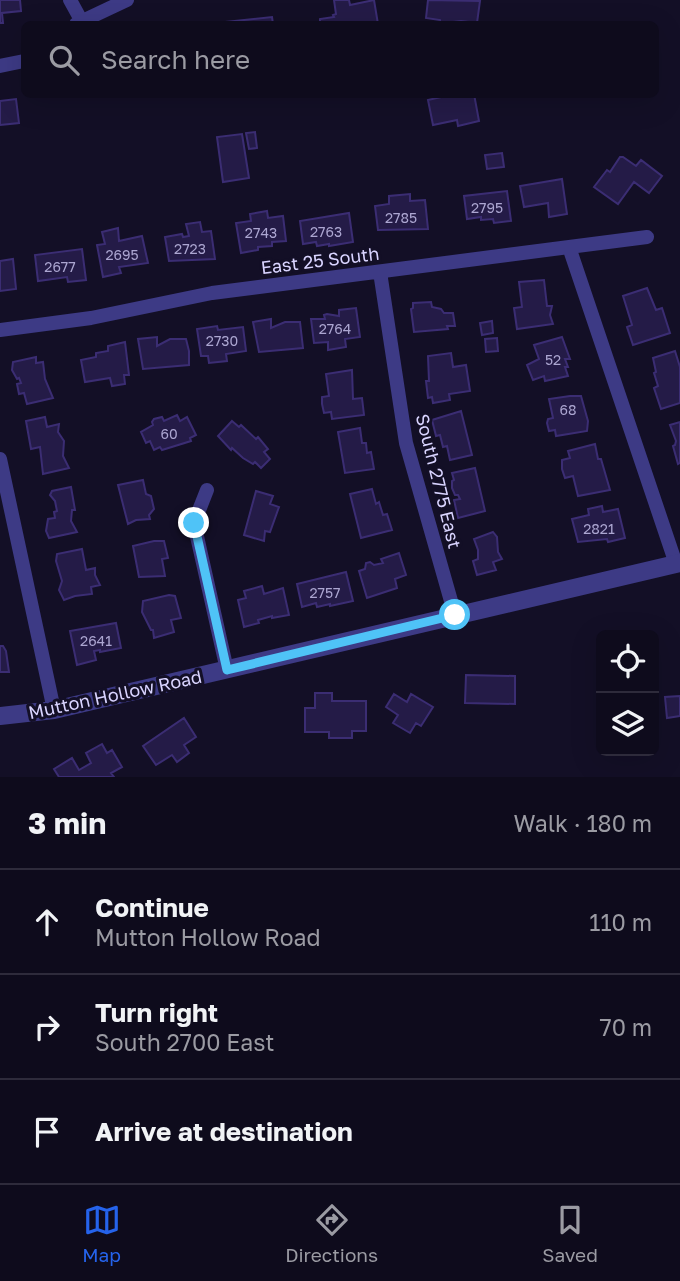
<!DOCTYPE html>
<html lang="en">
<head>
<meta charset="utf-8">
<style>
  body { margin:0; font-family:"Golos Text",sans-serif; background:#171425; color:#f1f3f6 }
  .controls { position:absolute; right:21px; bottom:21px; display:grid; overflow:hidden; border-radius:10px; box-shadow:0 7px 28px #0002 }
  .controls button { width:63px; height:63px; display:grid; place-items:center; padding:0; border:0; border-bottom:2px solid #2e2b3b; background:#0e0b1c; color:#f1f3f6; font:35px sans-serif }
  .stop { position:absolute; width:21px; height:21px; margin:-16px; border:5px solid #4fc3f7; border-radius:50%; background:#fff }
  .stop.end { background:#4fc3f7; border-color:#fff; box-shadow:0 2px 7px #0008 }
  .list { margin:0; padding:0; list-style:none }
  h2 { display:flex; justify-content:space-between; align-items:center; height:91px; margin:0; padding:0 28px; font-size:30px }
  h2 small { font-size:23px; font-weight:400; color:#9b9ba3 }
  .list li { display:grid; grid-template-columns:46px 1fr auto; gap:21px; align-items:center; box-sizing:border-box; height:105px; padding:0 28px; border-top:2px solid #2e2b3b }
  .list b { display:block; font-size:26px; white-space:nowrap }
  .list p { margin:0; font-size:23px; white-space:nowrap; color:#9b9ba3 }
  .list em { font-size:23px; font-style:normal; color:#9b9ba3 }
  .icon { flex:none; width:38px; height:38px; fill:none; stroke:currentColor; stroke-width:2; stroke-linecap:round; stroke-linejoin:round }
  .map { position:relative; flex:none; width:680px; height:777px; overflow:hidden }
  .search { position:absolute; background:#0e0b1c; box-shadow:0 7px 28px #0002; left:21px; right:21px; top:21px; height:77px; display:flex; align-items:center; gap:18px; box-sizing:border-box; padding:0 24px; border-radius:10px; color:#9b9ba3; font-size:26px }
  .sheet { height:406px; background:#0e0b1c }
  nav { display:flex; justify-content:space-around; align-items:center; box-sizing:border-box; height:98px; border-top:2px solid #2e2b3b; background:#0e0b1c; font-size:19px; color:#9b9ba3 }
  nav a { display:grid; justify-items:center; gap:4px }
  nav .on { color:#2563eb }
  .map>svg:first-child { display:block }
  .building { fill:#241b47; stroke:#3b2d73; stroke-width:2 }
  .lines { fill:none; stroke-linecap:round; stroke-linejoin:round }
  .minor { stroke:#3d3a85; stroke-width:14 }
  .tertiary { stroke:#3d3a85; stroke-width:18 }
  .route { stroke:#4fc3f7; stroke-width:9 }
  .labels { text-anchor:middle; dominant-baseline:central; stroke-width:6; stroke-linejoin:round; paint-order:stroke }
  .number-label { font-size:14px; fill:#aca6d1 }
  .street-label { font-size:18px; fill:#d9d4ff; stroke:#130f26 }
</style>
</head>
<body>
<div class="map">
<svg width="680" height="777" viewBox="0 0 680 777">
  <rect width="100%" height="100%" fill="#130f26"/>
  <path class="building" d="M0,0H20L21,11L2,13L3,23H0Z
    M334,0H349L350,5L374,0L378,24H320V19L334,17L333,15L336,14Z
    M428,0L480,1L477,23L461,21L445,23L440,22V20L426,18Z
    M272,17L273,24H226V22Z
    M454,94H474L479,121L458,126L457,120L433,125L428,100Z
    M16,99L19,123L0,125V101Z
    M255,132L257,148L249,149L246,133Z
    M242,134L249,178L223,182L217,137Z
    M502,153L504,167L487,169L485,155Z
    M620,157H623L636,166L641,160L662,176L649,193L634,182L618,204L594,187L607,170L610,172Z
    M562,179L567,214L549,217L548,203L524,207L520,186Z
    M507,191L511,221L494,223L493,219L481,220V217L467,219L464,196Z
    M410,194V201L425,200L428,229L378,230L375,206L389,204V196Z
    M267,211L268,218L283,216L286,241L272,242V246L258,247V250L241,253L236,223L251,221L250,214Z
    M349,213L353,242L329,246V244L317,246L316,242L303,244L300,221Z
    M200,222L202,232L211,231L215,259L169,261L165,237L182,234L183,237L189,236L186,224Z
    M118,228L119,241L142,236L148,263L119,267L121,273L103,277L97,245L105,244L102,232Z
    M82,249L86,280L68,282L67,277L38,281L35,255Z
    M13,259L16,289L0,291V261Z
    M544,280L547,306H552L550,315L553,324L517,329L514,308L522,307L519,282Z
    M647,288L656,310L662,308L670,333L633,345L627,327L632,325L623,296Z
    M431,302L432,307L441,309L444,313H453L455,326H447L448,329L414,332L411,309L413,308V303Z
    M356,308L360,337L345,339L346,347L328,350V342L314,343L311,319H325L324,315L327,314L339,316V310Z
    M271,319V328L285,322H300L303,348L259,352L253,322Z
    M492,321L493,333L482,335L480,323Z
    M217,326L218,330L243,327L246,351L226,354L227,361L209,363L208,356H201L197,329Z
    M157,337V346L170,339H186L189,351V365L143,369L138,339Z
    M562,337L570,359H565L568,367H565L568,376L545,381L544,376L533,380L527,365L539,359L534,345Z
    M497,338L498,351L486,352L485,339Z
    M125,342L129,375H124L125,384L112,386L110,378L85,382L81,360L96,357V353L108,351V346Z
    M675,351L680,367V403L661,409L654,388L658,386L654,373L656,372L653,358Z
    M451,353L453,367L466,365L470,391L449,394L450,400L433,403L432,397L428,398L426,381H429L428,356Z
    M36,357V363L43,362L45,379L53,398L27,404L24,393L19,394L17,384L21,383L19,378L17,379L12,370L13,362Z
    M352,370L353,399L362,398L364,415L332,419L331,412L324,413L322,404V397L329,396L326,374Z
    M570,396H581L588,421L587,431L556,436L555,430L549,431L547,423L548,419L553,418L549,399Z
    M461,411L472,455L450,460L447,446L443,447L440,435L436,436L432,420Z
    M177,415L180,421L187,417L196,435L190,438L191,441L162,450L160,447L154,450L150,441L146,443L141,432L153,425L152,422L154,419L162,417L164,421Z
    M45,417L47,427L59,424L58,432L64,441L63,456L69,468L43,474L40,447L31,449L26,421Z
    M232,421L239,427L241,425L256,439L258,437L268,449L264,452L270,459L261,468L255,462L253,464L243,458L232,448L231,450L218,436Z
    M680,422V463L678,464L673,446L675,445L676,441L670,425Z
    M360,428L362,443H366L367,453L371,452L374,469L345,473L338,432Z
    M595,444L598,459H601L610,490L578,496L573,476L565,478L562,469V460L570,458L568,451Z
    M475,468L485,511L458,518L454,500L460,499L458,495H455L452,488V481L454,480L452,473Z
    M143,480L146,494L151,496L154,509L149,515L150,519L136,520L128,524L118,485Z
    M71,487L75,510H72L71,521L77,532L49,538L46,531L48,519L55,518L54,512L57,511L55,501L50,495L52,491Z
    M372,489L376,504L379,502L383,515L387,514L392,530L361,538L350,494Z
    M256,491L273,496L270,504L279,507L270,532L265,531L264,541L244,535Z
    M602,506L603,512L618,509L625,538L608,542L607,539L578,542L572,519L589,515L588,509Z
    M493,532L497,537L498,552L502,559L493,562L496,570L477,575L473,561L478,559V550L474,539Z
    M154,541H164L168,558L162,559L165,576L139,577L133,546Z
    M82,549L86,570L95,568V575L100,585L91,587L92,594L75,596L64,600L59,590L62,581L56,561L57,554Z
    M399,553L406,575L395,579L397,588L367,598L359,571L365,569L366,563L370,562L374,565L383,563L381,559Z
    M346,572L353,601L330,606V604L317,607L316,603L302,607L297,584Z
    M262,586L264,594L283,588L289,615L272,618V616L258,620L259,623L244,627L238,600L246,598L244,591Z
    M169,595L175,596L181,618L171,620L174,632L154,638L153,630H151L142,612L143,601Z
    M116,623L121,648L100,652V650L94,651L96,660L77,665L70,631Z
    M0,646H3L6,651L9,672H0Z
    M466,675L515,676V704L465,703Z
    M315,693H332V701H366V731H352V738H329V732H305V708H315Z
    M394,694L407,702L411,694L433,707L421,726L416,723L410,733L393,723L398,715L386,707Z
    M680,696V716L667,718L665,697Z
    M184,718L196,737L184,745L189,753L177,762L172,755L156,765L143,746Z
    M102,744L107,753L112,750L122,767L111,773L114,777H59L54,769L72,758L79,770L91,763L86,753Z"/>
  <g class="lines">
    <path class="minor" d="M70,0L81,20
      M76,24L127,0
      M0,66L24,61
      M569,247L676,564
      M380,272L406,443L455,615
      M0,330L91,318L212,293L647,237
      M0,459L54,710
      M207,490L194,523L227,670"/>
    <path class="tertiary" d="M0,716L54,710L680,563"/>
  </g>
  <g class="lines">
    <path class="route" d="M194,523L227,670L455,615"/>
  </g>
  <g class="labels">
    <g class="number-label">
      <text x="487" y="207">2795</text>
      <text x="401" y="217">2785</text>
      <text x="326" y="231">2763</text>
      <text x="261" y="232">2743</text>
      <text x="190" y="248">2723</text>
      <text x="122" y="254">2695</text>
      <text x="60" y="266">2677</text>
      <text x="335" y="328">2764</text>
      <text x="222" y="340">2730</text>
      <text x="553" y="359">52</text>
      <text x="568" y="409">68</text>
      <text x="169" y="433">60</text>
      <text x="599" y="528">2821</text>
      <text x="325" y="592">2757</text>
      <text x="96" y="640">2641</text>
    </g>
    <g class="street-label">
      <text transform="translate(320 260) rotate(-7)">East 25 South</text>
      <text transform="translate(439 481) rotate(76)">South 2775 East</text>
      <text transform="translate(115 694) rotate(-12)">Mutton Hollow Road</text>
    </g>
  </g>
</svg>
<div class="controls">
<button><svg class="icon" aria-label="locate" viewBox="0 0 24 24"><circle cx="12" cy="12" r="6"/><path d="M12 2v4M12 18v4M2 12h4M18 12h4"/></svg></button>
<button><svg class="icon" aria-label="layers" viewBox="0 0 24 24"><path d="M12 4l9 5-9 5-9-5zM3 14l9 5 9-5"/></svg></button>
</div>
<div class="stop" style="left:455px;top:615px"></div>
<div class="stop end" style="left:194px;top:523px"></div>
<div class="search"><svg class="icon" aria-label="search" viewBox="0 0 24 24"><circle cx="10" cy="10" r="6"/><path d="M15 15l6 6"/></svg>Search here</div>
</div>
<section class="sheet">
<h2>3 min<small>Walk · 180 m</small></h2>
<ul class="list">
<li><svg class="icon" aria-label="ahead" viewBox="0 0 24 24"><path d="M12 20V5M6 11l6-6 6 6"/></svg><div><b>Continue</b><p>Mutton Hollow Road</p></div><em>110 m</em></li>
<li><svg class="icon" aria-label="right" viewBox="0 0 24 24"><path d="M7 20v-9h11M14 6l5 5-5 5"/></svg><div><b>Turn right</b><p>South 2700 East</p></div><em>70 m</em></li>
<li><svg class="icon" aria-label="arrive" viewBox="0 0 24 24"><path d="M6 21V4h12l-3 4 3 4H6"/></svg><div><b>Arrive at destination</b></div></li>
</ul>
</section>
<nav>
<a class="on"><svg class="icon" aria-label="map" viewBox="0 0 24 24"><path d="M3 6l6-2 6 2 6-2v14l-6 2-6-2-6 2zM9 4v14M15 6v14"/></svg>Map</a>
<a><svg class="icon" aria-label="directions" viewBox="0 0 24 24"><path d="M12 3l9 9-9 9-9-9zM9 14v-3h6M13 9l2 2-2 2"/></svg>Directions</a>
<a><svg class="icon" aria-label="saved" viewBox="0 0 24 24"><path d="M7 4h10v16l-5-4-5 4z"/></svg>Saved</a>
</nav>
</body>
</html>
